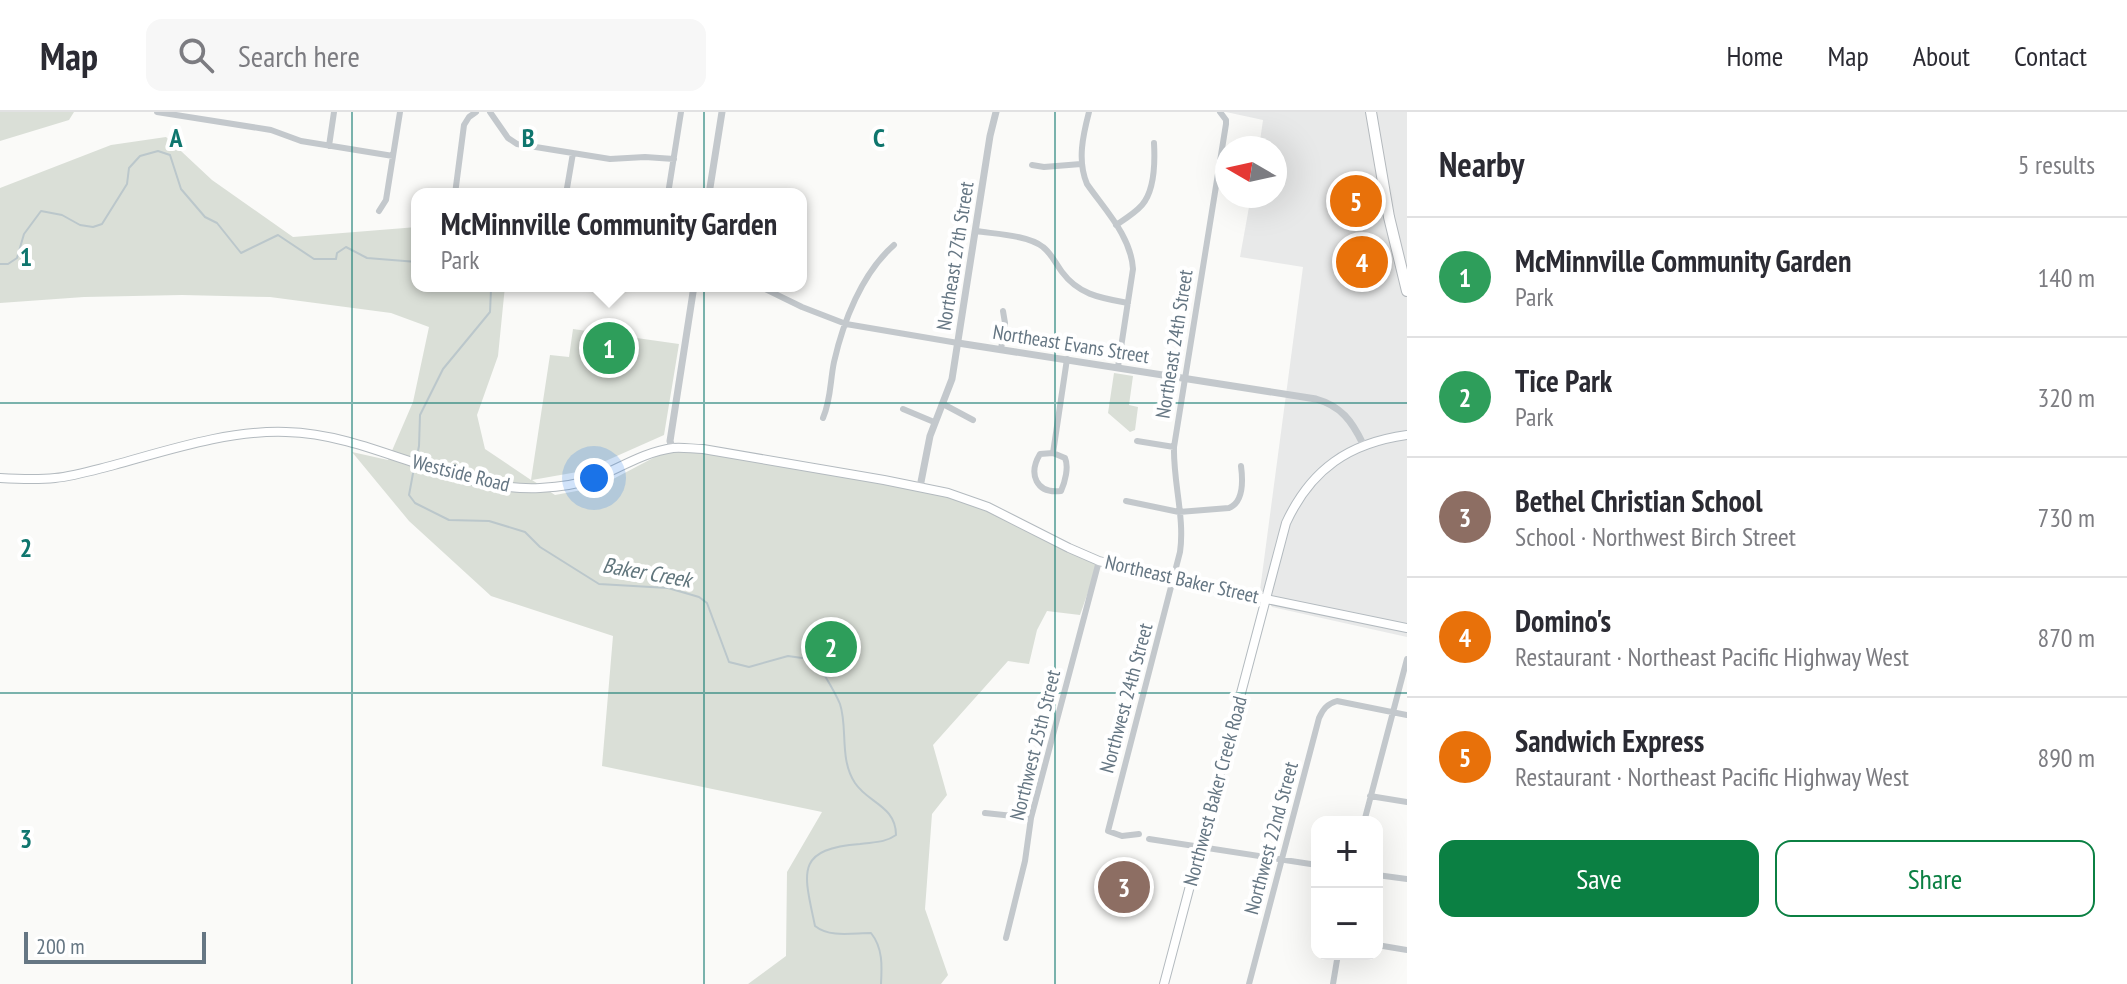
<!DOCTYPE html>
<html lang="en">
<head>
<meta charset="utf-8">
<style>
  body { margin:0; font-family:"PT Sans Narrow",sans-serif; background:#f7f7f7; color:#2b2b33 }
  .controls { position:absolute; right:24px; bottom:24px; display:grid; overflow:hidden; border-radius:16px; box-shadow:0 8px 32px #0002 }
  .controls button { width:72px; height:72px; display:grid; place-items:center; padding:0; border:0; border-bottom:2px solid #e1e1e2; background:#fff; color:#2b2b33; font:40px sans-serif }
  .compass { position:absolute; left:1215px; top:24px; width:72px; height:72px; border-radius:50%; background:#fff; box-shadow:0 8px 32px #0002; rotate:279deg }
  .scale { position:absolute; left:24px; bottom:20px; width:182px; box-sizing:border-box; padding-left:8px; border:4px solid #657683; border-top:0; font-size:22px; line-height:28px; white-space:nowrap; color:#657683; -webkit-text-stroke:6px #fff; paint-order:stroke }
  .you { position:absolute; left:594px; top:366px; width:28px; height:28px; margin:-20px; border:6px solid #fff; border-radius:50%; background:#1a73e8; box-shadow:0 0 0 12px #1a73e833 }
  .badge { display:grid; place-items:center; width:52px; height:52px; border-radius:50%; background:#0b8043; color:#fff; font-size:26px; font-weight:700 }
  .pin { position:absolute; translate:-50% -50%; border:4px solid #fff; box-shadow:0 2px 8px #0006 }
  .popup { position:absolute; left:411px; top:76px; width:396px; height:104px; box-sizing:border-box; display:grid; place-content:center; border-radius:16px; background:#fff; filter:drop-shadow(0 2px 6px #0005); font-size:26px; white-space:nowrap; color:#7c7c81 }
  .popup b { font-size:30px; color:#2b2b33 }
  .popup::after { content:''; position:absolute; left:50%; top:100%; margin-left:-16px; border:16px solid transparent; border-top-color:#fff }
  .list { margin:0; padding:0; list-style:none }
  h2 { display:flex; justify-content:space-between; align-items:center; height:104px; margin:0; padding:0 32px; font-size:34px }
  h2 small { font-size:26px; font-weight:400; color:#7c7c81 }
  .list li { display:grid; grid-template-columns:52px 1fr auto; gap:24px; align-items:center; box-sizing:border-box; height:120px; padding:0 32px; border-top:2px solid #e1e1e2 }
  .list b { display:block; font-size:30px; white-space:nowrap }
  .list p { margin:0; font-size:26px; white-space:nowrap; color:#7c7c81 }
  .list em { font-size:26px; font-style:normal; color:#7c7c81 }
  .actions { display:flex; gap:16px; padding:24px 32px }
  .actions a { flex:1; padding:18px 0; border:2px solid #0b8043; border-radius:16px; text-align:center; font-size:28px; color:#0b8043 }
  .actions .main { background:#0b8043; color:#fff }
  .icon { flex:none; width:44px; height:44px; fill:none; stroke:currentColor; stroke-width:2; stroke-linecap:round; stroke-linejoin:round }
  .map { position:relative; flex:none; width:1407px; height:872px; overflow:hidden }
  header { display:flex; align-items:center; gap:48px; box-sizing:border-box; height:112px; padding:0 40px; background:#fff; border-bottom:2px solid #e1e1e2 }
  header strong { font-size:38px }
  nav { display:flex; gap:44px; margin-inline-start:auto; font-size:28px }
  .search { width:560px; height:72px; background:#f7f7f7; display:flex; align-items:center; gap:20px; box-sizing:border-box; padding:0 28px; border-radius:16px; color:#7c7c81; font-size:30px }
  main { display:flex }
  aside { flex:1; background:#fff }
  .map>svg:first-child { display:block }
  .built { fill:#e8e9e9 }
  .green { fill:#dadfd7 }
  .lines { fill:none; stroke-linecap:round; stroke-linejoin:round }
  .stream { stroke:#bbc7cb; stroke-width:2 }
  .secondary-casing { stroke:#b3babf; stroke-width:10 }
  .trunk-casing { stroke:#b4b9bd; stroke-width:12 }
  .minor { stroke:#c3c8cc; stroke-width:6 }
  .tertiary { stroke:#c3c8cc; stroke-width:7 }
  .secondary { stroke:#fff; stroke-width:8 }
  .trunk { stroke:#fff; stroke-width:10 }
  .grid { fill:none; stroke:#0f766e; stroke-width:2; stroke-opacity:0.55 }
  .labels { text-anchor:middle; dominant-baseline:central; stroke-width:8; stroke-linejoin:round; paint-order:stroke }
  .street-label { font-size:20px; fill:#657683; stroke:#fff }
  .water-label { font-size:22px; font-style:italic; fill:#60757c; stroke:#fff }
  .grid-label { font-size:26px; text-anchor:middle; font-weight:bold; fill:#0f766e; stroke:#fff; stroke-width:8; stroke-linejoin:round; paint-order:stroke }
</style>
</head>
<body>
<header>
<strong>Map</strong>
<div class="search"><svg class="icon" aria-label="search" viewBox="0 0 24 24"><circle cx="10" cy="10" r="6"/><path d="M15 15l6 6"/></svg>Search here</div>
<nav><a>Home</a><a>Map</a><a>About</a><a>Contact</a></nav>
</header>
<main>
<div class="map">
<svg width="1407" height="872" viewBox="0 0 1407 872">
  <rect width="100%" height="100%" fill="#fafaf8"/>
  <path class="built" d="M1226,0H1407V525L1272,495L1260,478L1303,155L1240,145L1251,84H1275V36H1259L1263,8Z"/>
  <path class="green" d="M0,0H74L69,8L0,29Z
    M166,25L212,68L293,125L417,115V174H505L498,244L477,303L485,337L531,368L550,243L569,245L573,217L679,232L664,323L583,359L532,368L555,383L598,375L672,336L881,367L978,391L1099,449L1080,503L1047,499L1037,518L1029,552L1008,549L933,633L947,683L932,702L925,797L948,863L941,872H748L786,844L787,760L822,700L602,654L613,524L491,484L409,409L352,340L388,348L413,290L429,215L391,201L270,185L182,183L84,185L0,191V76L111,33Z
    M1114,261L1133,264L1129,293L1138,295L1135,318L1130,320L1108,301Z"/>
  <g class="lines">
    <path class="stream" d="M0,152H8L17,146L24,122L41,99L62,103L80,113L93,115L102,112L127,72L129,56L140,44L158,39L170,43L181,77L205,105L217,111L241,141L278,123L314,147H336L337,141L346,135L367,146L417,150
      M416,349L419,334L420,303L443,257L490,200L491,177L489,174
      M414,356L409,383L415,391L449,408L489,409L525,420L540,435L599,472L668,476L699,485L707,491L729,550L749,555L788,544L816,548C823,562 834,577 840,592C848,616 839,647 855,671C868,691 896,694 896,723C885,731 873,730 860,732C794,737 804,761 815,814C830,826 853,821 871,821C883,836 882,854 881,872"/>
    <defs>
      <path id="secondary" d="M0,366C18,367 36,368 55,366C75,364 94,358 114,353C169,338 228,318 286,320C374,322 451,380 540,376C558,375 576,373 593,367C620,356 644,340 673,336C683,335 693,337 703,337L884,368L948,381L988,395L1069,436L1099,449L1174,468L1407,516
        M1164,872L1286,411C1311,357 1349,331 1407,323"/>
      <path id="trunk" d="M1371,0L1389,105L1407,179"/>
    </defs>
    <use href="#secondary" class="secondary-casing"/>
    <use href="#trunk" class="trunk-casing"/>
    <path class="minor" d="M157,0L271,18L301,29L393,44
      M490,0L508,26L517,32L610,47L645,45L674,47
      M1089,0C1083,23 1077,49 1087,72C1105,98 1131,124 1133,157L1118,255
      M329,34L334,0
      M1032,53L1044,55L1081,52
      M455,82L464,13L469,5L476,0
      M566,82L573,41
      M668,82L681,0
      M379,99L386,88L400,0
      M1116,113C1125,107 1135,101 1142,93C1155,78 1155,49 1154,31
      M976,119C994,122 1028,123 1043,135C1051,141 1056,152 1062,160C1079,183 1101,186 1128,191
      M759,174L802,195L846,212L958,231
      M1001,237L1005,211L1003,199
      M943,292L973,308
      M903,297L934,310
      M823,306C831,288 830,269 834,250C843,210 862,161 894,133
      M1137,329L1174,335
      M1053,341L1065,346C1069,355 1065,370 1061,379C1036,382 1028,362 1040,342L1053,341L1067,247
      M1126,389L1179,400L1229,396C1244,390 1243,369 1241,354
      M1370,684L1407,690
      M985,701L1031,706
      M1364,710L1407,547
      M1139,722L1122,724L1108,719L1180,440C1185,406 1173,370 1174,335L1226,12V8L1220,0
      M1149,727L1317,753
      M1377,763L1407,767
      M1006,826L1025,749L1031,706L1099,449
      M1377,833L1407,838
      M1249,872L1319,606C1323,597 1327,592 1337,589L1407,603
      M1333,872L1338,842"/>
    <path class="tertiary" d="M709,82L722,0
      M958,231L1316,287C1341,294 1352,309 1363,332
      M672,336L670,329L694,174
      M920,375L930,324L952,267L990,24L996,0"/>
    <use href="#secondary" class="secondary"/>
    <use href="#trunk" class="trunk"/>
  </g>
  <path class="grid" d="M352,0V872M704,0V872M1055,0V872M0,291H1407M0,581H1407"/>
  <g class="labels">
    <g class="street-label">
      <text transform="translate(955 144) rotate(-81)">Northeast 27th Street</text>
      <text transform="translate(1071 232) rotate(9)">Northeast Evans Street</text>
      <text transform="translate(1174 232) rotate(-81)">Northeast 24th Street</text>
      <text transform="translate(461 361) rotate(14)">Westside Road</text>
      <text transform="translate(1182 467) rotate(13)">Northeast Baker Street</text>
      <text transform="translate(1126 586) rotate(-75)">Northwest 24th Street</text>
      <text transform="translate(1035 633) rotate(-76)">Northwest 25th Street</text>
      <text transform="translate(1215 679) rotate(-75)">Northwest Baker Creek Road</text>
      <text transform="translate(1271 726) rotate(-75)">Northwest 22nd Street</text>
    </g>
    <g class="water-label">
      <text transform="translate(647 460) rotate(10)">Baker Creek</text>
    </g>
  </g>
  <g class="grid-label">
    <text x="176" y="35">A</text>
    <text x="528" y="35">B</text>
    <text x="879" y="35">C</text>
    <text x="26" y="154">1</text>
    <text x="26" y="445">2</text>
    <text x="26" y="736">3</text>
  </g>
</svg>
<div class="controls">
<button>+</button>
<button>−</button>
</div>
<svg class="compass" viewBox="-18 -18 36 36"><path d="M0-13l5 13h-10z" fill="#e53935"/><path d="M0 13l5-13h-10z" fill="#7c7c81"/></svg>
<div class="scale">200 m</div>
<div class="you"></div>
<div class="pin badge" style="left:609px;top:236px;background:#2e9e5b">1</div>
<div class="popup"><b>McMinnville Community Garden</b>Park</div>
<div class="pin badge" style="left:831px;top:535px;background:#2e9e5b">2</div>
<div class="pin badge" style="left:1124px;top:775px;background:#8d6e63">3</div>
<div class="pin badge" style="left:1362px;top:150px;background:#e8710a">4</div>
<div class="pin badge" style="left:1356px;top:89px;background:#e8710a">5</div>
</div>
<aside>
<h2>Nearby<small>5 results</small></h2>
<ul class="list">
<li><span class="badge" style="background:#2e9e5b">1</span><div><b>McMinnville Community Garden</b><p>Park</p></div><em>140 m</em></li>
<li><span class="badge" style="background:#2e9e5b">2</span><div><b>Tice Park</b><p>Park</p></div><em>320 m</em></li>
<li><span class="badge" style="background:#8d6e63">3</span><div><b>Bethel Christian School</b><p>School · Northwest Birch Street</p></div><em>730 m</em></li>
<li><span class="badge" style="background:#e8710a">4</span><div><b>Domino's</b><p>Restaurant · Northeast Pacific Highway West</p></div><em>870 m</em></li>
<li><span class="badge" style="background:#e8710a">5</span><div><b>Sandwich Express</b><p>Restaurant · Northeast Pacific Highway West</p></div><em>890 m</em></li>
</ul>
<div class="actions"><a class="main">Save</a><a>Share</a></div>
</aside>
</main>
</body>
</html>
